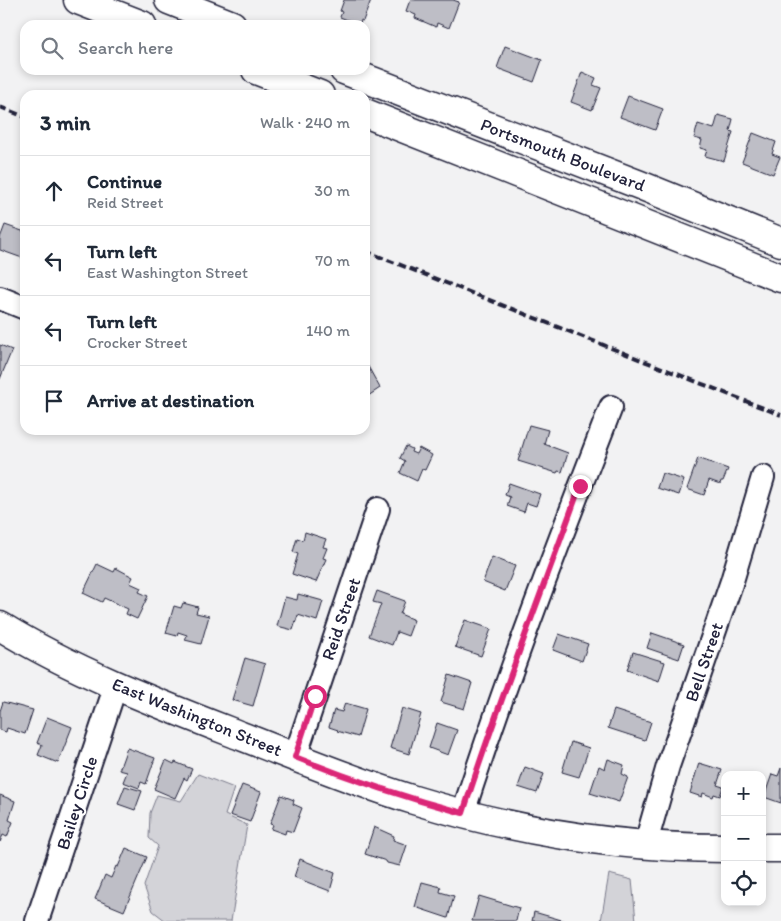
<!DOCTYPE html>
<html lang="en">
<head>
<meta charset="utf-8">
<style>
  body { margin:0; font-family:Itim,sans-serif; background:#f6f6f7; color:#1f2937 }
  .controls { position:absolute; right:15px; bottom:15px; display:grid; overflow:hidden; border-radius:10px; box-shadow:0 2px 8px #0003 }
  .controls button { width:45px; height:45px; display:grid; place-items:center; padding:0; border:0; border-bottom:1px solid #e0e1e3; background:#fff; color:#1f2937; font:25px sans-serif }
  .stop { position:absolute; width:15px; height:15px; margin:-11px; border:4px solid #db2777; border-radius:50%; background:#fff }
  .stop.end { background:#db2777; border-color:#fff; box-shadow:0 1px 5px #0008 }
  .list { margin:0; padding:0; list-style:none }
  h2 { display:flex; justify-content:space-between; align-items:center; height:65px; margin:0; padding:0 20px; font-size:21px }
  h2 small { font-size:16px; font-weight:400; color:#747a83 }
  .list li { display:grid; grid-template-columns:32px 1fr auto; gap:15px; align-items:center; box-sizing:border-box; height:70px; padding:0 20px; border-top:1px solid #e0e1e3 }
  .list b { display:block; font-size:19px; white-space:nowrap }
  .list p { margin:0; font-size:16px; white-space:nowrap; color:#747a83 }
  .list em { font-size:16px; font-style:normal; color:#747a83 }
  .icon { flex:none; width:28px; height:28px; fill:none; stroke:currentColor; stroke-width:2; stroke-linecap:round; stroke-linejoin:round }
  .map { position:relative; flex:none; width:781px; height:921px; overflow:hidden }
  .search { position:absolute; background:#fff; box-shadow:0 2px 8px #0003; left:20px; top:20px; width:350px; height:55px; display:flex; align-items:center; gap:12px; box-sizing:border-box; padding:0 18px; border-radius:15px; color:#747a83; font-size:19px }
  .panel { position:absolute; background:#fff; box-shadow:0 2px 8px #0003; left:20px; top:90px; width:350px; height:345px; border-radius:15px }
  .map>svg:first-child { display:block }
  .green { fill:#d3d3d8; stroke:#7a7a8a }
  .building { fill:#bebec6; stroke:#22223b }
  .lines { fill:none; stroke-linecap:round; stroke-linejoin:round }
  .minor-casing { stroke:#22223b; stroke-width:26 }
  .major-casing { stroke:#22223b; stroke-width:31 }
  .minor { stroke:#fff; stroke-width:22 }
  .major { stroke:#fff; stroke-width:28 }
  .rail { stroke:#22223b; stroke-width:4; stroke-dasharray:8 4; stroke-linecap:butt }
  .route { stroke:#db2777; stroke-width:6 }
  .labels { text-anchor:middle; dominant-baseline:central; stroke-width:4; stroke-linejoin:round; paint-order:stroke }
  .street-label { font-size:18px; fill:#22223b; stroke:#fff }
</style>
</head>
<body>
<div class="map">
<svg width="781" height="921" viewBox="0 0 781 921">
  <rect width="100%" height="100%" fill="#f2f2f3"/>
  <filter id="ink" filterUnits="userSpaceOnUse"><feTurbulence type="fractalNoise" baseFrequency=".02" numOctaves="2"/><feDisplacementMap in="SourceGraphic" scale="10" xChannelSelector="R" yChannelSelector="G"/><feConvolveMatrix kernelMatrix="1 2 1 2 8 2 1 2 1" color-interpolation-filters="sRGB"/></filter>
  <g filter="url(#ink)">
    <path class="green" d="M198,774L234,788L225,815L247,825L231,921H166L153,911L144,886L158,846L149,838L150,813L157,795L181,801Z
      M609,874L632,880L636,921H601Z"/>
    <path class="building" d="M344,0H371L363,21L361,20L360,25L340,17L342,12L340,11Z
      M410,0H453L459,2L449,28L437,23L436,27L415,18L416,15L406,11Z
      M505,46L542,60L534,82L497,68Z
      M582,72L596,78L593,85L601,88L592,110L571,102Z
      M628,96L663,109L655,130L620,117Z
      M718,115L733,119L730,131L733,132L724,161L705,156L707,150L700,148L702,140L694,138L698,124L714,129Z
      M753,133L776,142L772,154L780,157L773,174L742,162Z
      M5,225L25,232V259L0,250V238Z
      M0,345L12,350L0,379Z
      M365,361L380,388L368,396L365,391Z
      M529,425L548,430L544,444L568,453L562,472L558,471L557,473L518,461Z
      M406,446L412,449L411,452L416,454L419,448L432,455L425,470L422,469L417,481L400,473L405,461L400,458Z
      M698,458L728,469L723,481H721L720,484L709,480L704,495L687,489Z
      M662,473L684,480L679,495L657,488Z
      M509,483L540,494L536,506L527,503L524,512L507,506L510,497L505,495Z
      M305,532L326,539L323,547L327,548L323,558L326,559L316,582L292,574L298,554L293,552L297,538L303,540Z
      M492,557L515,566L505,591L483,582Z
      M97,564L114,572L116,568L133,577L130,583L141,588L139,592L148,596L137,619L126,614L128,609L104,598L102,602L83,593Z
      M377,591L405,601L400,614L414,620L408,636L397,632L392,645L369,636L381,604L373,602Z
      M298,594L323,601L317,621L298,615L293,630L277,626L285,597L297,600Z
      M183,603L198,607L196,613L209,616L201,644L185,640L187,635L178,632L177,636L166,633L174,606L181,608Z
      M465,620L491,629L481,656L455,647Z
      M652,633L684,644L679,659L647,648Z
      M559,634L588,644L582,661L553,650Z
      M633,652L665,662L659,681L627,670Z
      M245,658L265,664L253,706L232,700Z
      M449,675L472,683L464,709L441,702Z
      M3,702L33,710L25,734L7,728L6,732L0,730V711Z
      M345,703L366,709L358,737L337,731L338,730L329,727L334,710L342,712Z
      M402,708L421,714L409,754L390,748Z
      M614,710L651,722L645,740L608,728Z
      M47,717L72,727L58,763L38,755L42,745L37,743Z
      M437,723L457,730L448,755L429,748Z
      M571,742L589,748L579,777L562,772Z
      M127,748L155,758L146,784L141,782L139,788L123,782L127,772L119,770Z
      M608,759L624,765L622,774L628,777L619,802L590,793L599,766L605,769Z
      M166,760L174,764L175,762L192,769L187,780L184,778L175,798L154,789Z
      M699,763L722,770L717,785L723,787L720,796L714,794L713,797L703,793L702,797L690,793Z
      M525,767L544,774L537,793L518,787Z
      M781,768V803L764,797L772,774L778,776Z
      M242,785L261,792L250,822L230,815Z
      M125,786L142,791L135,810L118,804Z
      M0,795L15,801L9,820L13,822L7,837L3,835L0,842Z
      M281,795L294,800L293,804L302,808L293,832L286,830L285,834L271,829L273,825L270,824Z
      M374,827L394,836L393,840L407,845L400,866L387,863L386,861L365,854Z
      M126,848L147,857L124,911L95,899L105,875L111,878L116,866L118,867Z
      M300,859L335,873L330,891L294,877Z
      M422,882L441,887L440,892L454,896L448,918L415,907Z
      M479,896L519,908L516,921H472Z
      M534,912L565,921H532Z"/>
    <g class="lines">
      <defs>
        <path id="minor" d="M0,298L25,308
          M295,757L378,509
          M463,813C507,676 559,541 611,407
          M645,846L668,766L732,581L763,477
          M37,921L116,685"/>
        <path id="major" d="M78,0L142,25
          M169,0L232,25
          M256,70L320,95
          M344,70L640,185L781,242
          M365,113L781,278
          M0,626C75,672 159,704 241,736C298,758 355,782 414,800C515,831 619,848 725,848
          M762,848H781"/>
      </defs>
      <use href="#minor" class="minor-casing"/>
      <use href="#major" class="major-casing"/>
      <use href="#minor" class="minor"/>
      <use href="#major" class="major"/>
      <path class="rail" d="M0,107L25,117
        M365,251L781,415"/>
    </g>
  </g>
  <g class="lines" filter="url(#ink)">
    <path class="route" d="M315,696L295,757C350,779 406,798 463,813C498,703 541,595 580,486"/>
  </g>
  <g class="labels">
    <g class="street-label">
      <text transform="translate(563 155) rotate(21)">Portsmouth Boulevard</text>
      <text transform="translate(341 619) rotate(-71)">Reid Street</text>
      <text transform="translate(704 662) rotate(-71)">Bell Street</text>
      <text transform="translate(197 717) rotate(22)">East Washington Street</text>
      <text transform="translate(77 803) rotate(-72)">Bailey Circle</text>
    </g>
  </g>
</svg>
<div class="controls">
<button>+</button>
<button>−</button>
<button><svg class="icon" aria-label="locate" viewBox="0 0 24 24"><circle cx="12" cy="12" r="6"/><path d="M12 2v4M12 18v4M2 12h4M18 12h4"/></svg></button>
</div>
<div class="stop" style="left:315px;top:696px"></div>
<div class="stop end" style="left:580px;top:486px"></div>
<div class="search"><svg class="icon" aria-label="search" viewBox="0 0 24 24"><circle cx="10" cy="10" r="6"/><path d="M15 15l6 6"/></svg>Search here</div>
<section class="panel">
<h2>3 min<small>Walk · 240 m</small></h2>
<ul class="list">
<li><svg class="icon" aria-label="ahead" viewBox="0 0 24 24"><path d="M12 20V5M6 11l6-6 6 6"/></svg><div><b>Continue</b><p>Reid Street</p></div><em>30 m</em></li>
<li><svg class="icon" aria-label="left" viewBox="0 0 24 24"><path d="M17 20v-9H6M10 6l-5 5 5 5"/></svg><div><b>Turn left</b><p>East Washington Street</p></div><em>70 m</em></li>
<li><svg class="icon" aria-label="left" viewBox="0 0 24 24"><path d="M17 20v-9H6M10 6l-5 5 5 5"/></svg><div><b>Turn left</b><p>Crocker Street</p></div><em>140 m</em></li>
<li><svg class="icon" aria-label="arrive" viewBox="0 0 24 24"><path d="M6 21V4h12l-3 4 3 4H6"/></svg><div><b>Arrive at destination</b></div></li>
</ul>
</section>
</div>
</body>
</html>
